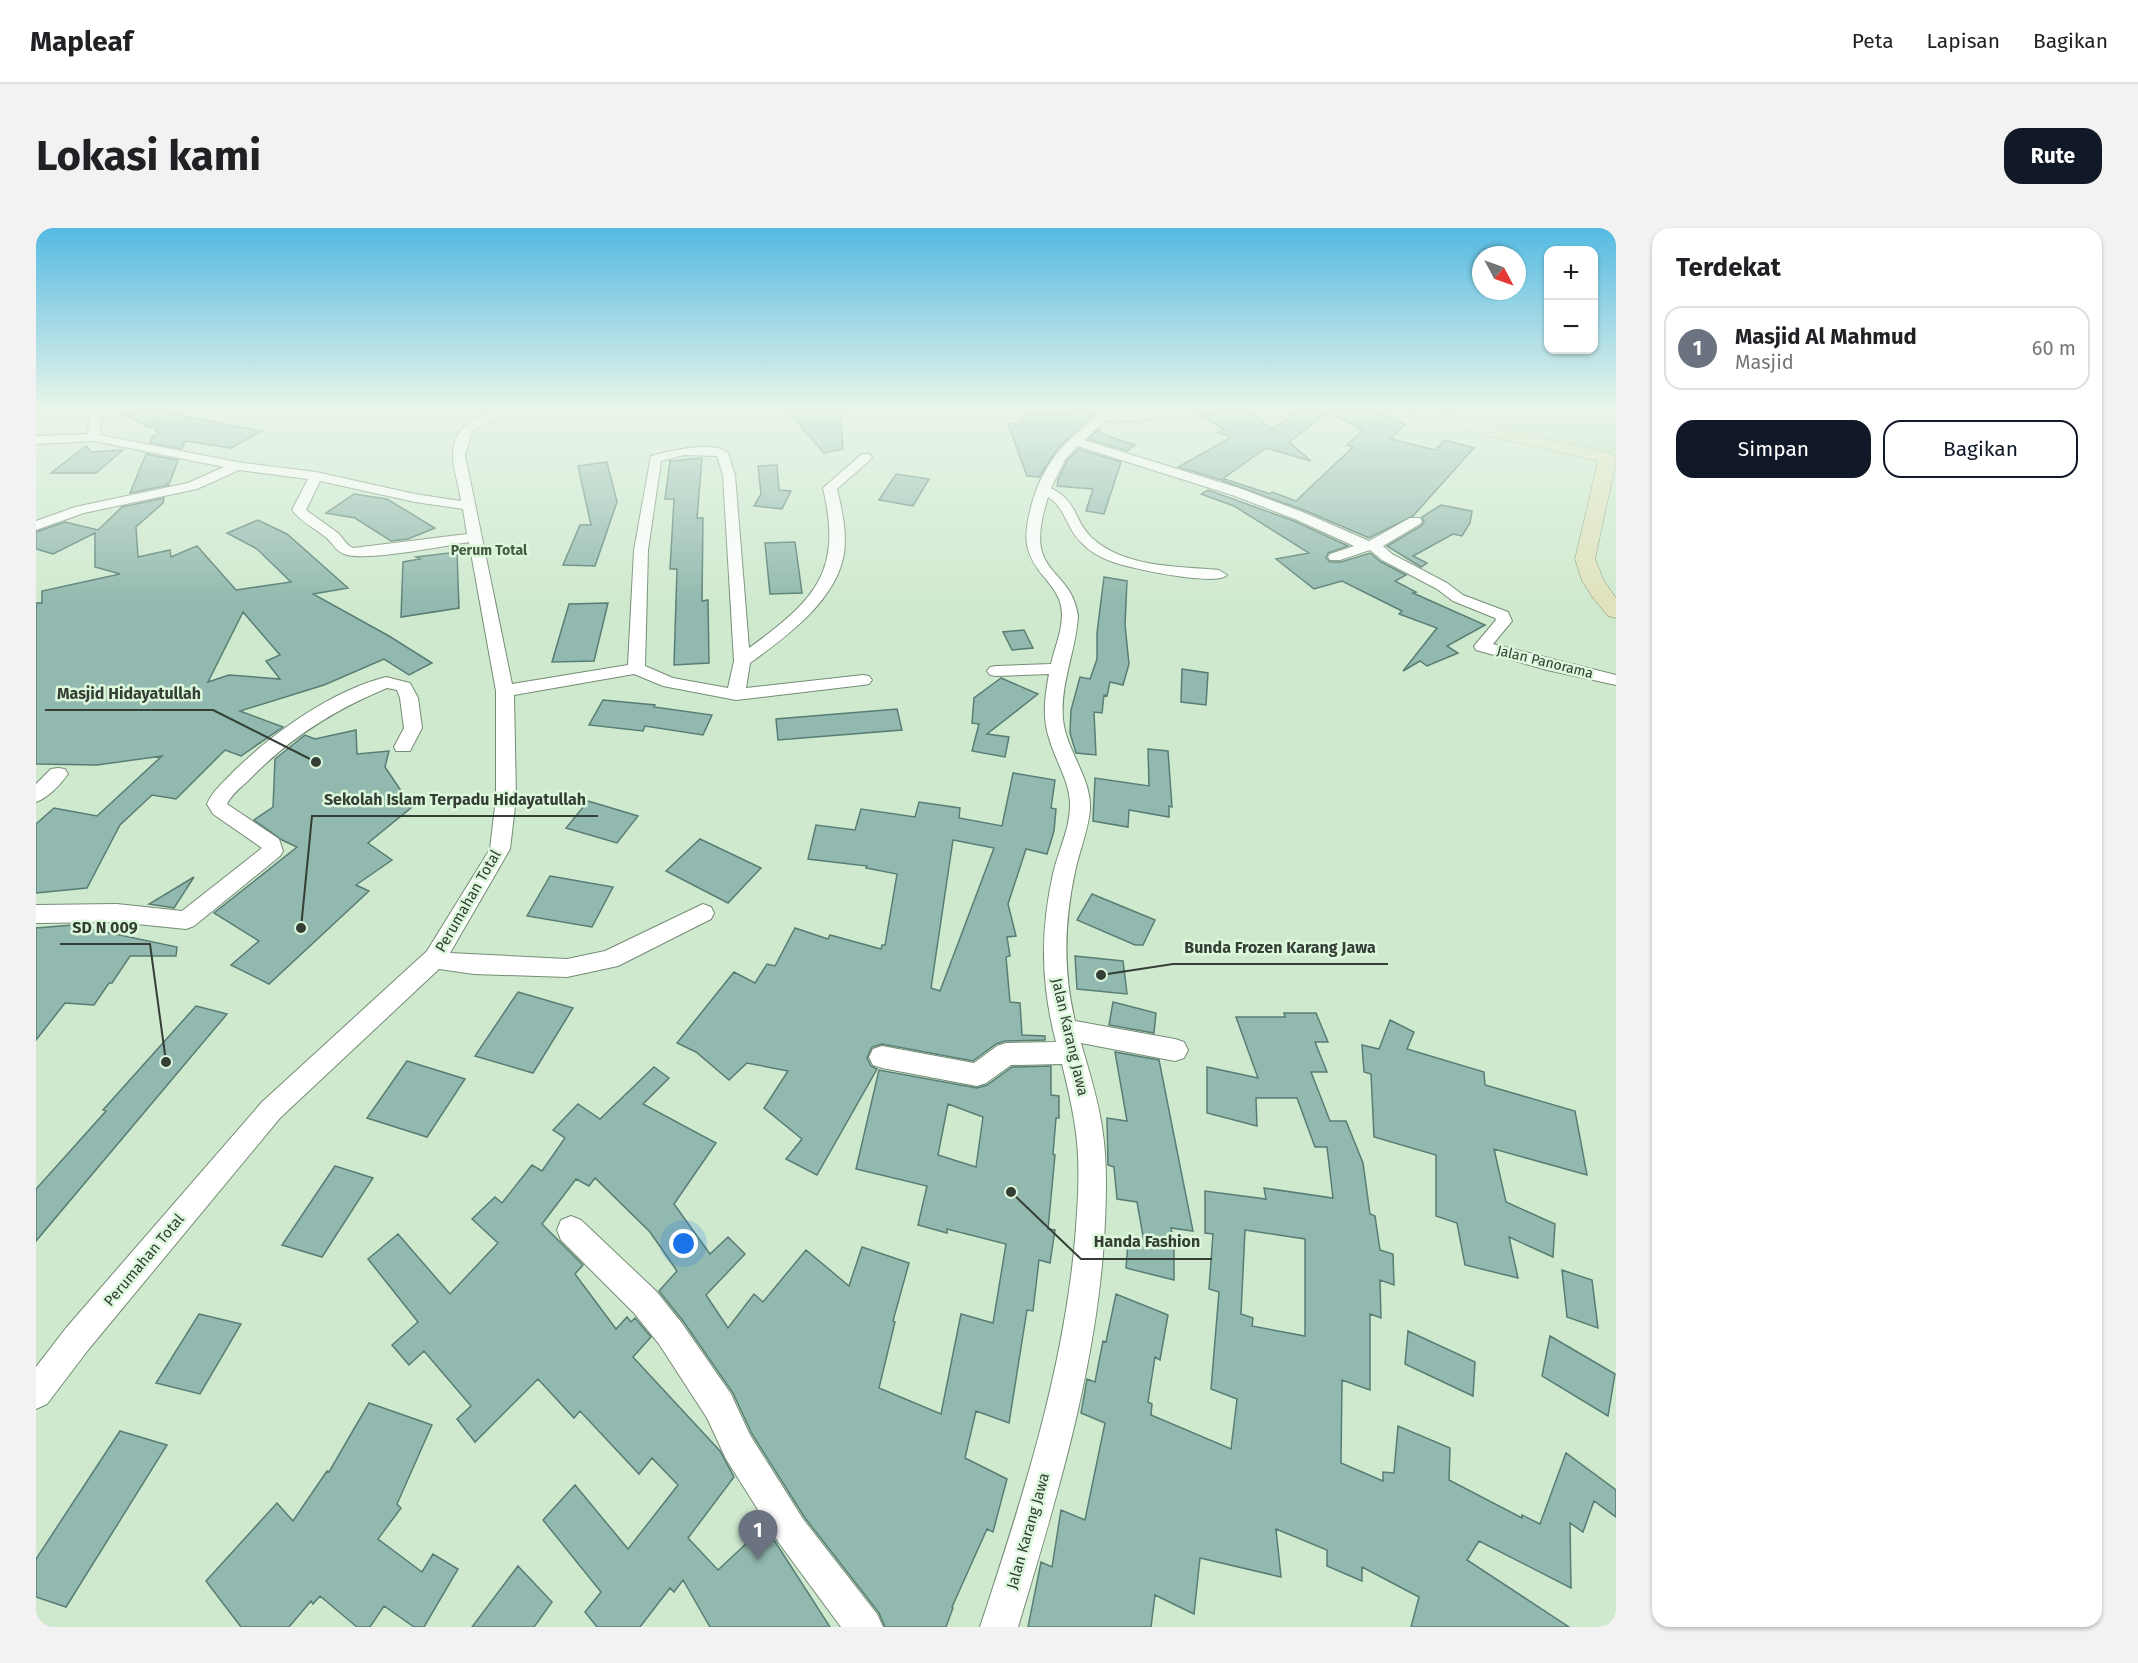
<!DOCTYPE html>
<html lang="id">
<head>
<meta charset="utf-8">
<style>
  body { margin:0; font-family:"Fira Sans",sans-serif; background:#f2f2f2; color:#202124 }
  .controls { position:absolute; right:18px; top:18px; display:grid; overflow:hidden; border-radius:12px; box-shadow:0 2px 4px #0004 }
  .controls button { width:54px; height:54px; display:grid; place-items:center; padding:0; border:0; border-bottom:2px solid #e0e0e0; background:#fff; color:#202124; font:30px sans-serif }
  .compass { position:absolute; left:1436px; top:18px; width:54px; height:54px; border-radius:50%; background:#fff; box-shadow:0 2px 4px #0004; rotate:131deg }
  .you { position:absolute; left:648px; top:1016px; width:21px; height:21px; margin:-15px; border:4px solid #fff; border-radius:50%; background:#1a73e8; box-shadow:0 0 0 9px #1a73e833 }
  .badge { display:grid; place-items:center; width:39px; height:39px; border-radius:50%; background:#111827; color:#fff; font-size:20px; font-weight:700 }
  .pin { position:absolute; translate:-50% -50px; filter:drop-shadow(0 2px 3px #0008) }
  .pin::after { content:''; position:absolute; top:32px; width:21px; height:18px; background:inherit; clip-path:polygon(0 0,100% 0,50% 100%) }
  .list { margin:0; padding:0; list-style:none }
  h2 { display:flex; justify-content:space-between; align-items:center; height:78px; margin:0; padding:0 24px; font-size:26px }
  h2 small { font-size:20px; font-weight:400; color:#757577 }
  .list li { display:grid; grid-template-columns:39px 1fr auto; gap:18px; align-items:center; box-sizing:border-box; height:84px; margin:0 12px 12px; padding:0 12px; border:2px solid #e0e0e0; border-radius:18px }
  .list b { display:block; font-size:22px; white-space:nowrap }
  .list p { margin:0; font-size:20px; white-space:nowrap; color:#757577 }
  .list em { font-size:20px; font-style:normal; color:#757577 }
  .actions { display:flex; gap:12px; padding:18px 24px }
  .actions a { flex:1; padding:14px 0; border:2px solid #111827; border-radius:18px; text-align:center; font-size:21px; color:#111827 }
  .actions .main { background:#111827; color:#fff }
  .map { position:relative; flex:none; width:1580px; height:1399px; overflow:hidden; border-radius:18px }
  header { display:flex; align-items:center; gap:36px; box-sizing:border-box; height:84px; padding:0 30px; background:#fff; border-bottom:2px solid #e0e0e0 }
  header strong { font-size:28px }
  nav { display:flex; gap:33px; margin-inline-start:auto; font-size:21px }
  .intro { display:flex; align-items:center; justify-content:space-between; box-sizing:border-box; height:144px; padding:0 36px }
  h1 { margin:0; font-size:42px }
  .button { padding:15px 27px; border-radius:18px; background:#111827; color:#fff; font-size:21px; font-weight:700 }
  main { display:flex; gap:36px; padding:0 36px }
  aside { flex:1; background:#fff; border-radius:18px; box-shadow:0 2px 4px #0004 }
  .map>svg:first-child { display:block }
  .built { fill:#c1e1c1 }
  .building { fill:#92b9af; stroke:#587e74; stroke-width:1.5; fill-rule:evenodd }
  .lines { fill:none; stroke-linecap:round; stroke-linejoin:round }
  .street-casing { stroke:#748c74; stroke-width:2 }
  .secondary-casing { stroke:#748c74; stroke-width:1 }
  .street { fill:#fff; fill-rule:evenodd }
  .secondary { fill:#e0e2bc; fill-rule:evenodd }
  .labels { text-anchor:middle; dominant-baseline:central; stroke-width:5; stroke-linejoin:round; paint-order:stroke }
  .far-neighbourhood-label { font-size:14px; font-weight:bold; fill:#445a44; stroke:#dcf7dc }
  .far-street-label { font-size:14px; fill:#343e34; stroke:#dcf7dc }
  .street-label { font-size:15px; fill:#343e34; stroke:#dcf7dc }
  .leader { fill:none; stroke:#343e34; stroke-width:2 }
  .callout-dot { fill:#343e34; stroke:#dcf7dc; stroke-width:2 }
  .callout-label { font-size:16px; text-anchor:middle; font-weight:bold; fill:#343e34; stroke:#dcf7dc; stroke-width:5; stroke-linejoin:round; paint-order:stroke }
</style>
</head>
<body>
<header>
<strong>Mapleaf</strong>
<nav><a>Peta</a><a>Lapisan</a><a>Bagikan</a></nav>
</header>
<div class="intro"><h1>Lokasi kami</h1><a class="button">Rute</a></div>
<main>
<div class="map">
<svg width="1580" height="1399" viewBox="0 0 1580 1399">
  <rect width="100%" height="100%" fill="#cfe9cf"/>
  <path class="built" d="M1404,179H1580V226L1457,196Z"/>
  <path class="building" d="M112,179H138L131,185L226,203L195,220L149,213L146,221L114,215L117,208L124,205L119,203L124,191L114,200L88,186Z
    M748,179H804L807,221L788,225Z
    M1032,179H1056L1058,185L1022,220L1003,249L991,248L972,196H984L994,185L1034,186Z
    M1267,179H1332L1369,196L1355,211L1399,222L1409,212L1438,220L1377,288L1333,310L1270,283L1187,253L1189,251L1234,266L1236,264L1260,273L1317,219L1311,217L1327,202L1293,184L1253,214L1275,233L1230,220L1185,252L1142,239L1196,209L1182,205L1188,201L1162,186L1209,180L1236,201Z
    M1063,201L1065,206L1099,217L1091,223L1052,211Z
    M50,218L55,224L87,222L60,245H15Z
    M1042,221L1085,234L1068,286L1050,283L1057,261L1021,258L1022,252L1031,233Z
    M110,226L142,232L134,254L131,256L133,257L94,265Z
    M666,230L661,290H667L666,373L672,372L673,435L638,437L641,341H634L638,271H629L634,233Z
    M571,234L581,274L559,338L527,337L544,297H555L542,238Z
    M741,237L743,262L755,263L746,281L718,278L725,266L722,238Z
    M860,246L893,251L877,278L843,272Z
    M1172,262L1258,293L1312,318L1292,325L1290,330L1294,334H1305L1334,325L1345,334L1370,347L1359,353L1380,364L1377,365L1449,397L1411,418L1422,425L1391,438L1384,433L1367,443L1401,400L1363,386L1366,383L1306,353L1278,361L1240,331L1273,325L1198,278L1165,266Z
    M318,266L351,271L399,300L372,311L355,313L319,290L290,285Z
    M128,270L127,275L100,299L102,329L134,322L135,329L161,318L200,362L255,354L221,321L191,305L222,292L251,306L312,360L277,366L353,408L396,435L373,447L348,431L288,457L204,483L247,499L205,528L189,522L140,571L116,567L84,597L51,660L0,665V596L18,580L61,588L126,528L61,537L0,536V375H6V363L84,346L59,339V305L17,326L0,321V304L29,294L62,302L86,279ZM207,384L244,427L230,433L244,451L193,447L172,454Z
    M1405,277L1436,283L1434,295L1426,308L1417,306L1377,328L1391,335L1385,339L1351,318L1385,298L1388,294L1386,289Z
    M759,314L766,365L734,366L729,315Z
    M421,324L423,380L365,389L367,334L384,331L380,329Z
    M1068,349L1091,353L1089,397L1093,436L1087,457L1074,454L1071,468L1068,467L1066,485L1058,484L1060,527L1040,525L1034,505L1035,482L1044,449L1054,451L1061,431V405Z
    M572,375L558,433L516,434L533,376Z
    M988,402L997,420L976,422L967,404Z
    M1146,441L1172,445L1170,477L1145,474Z
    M965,450L1002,466L951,506L973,509L969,529L936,523L943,496L936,495L938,470Z
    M567,472L619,477L618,479L676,487L667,507L609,498L607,503L553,497Z
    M861,481L866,502L742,512L740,491Z
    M320,502L321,526L353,523L349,539L376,579L332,615L356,632L320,657L333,663L233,756L195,737L223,713L178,685L261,619L246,612L218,592L237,579L239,531L269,507L279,511Z
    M1112,521L1132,523L1136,579L1133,578V589L1093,582L1092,599L1057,593L1059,550L1113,558Z
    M977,545L1019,552L1015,580L1020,581L1018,603L1011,626L990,621L972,676L980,708L971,709L974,728L970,729L974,774L984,775L986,807L1009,808V812L969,813L960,816L937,833L846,816L836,819L831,830L835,838L841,841L781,947L750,931L766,911L728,880L752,843L711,835L693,852L660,824L641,815L698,744L719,755L731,736L739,738L759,700L792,711L794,707L845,721L846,717H849L861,646L830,640L831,638L772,631L780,597L819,602L825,581L879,589L883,574L924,580L923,590L966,598ZM917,612L958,620L904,763L895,760Z
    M552,573L602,588L581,615L530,600Z
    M664,611L725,640L692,675L630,643Z
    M514,648L577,659L556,699L491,688Z
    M158,649L138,680L113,676Z
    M1056,666L1119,692L1107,717H1099L1041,692Z
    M36,697L141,719L140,728H94L76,755H73L58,777L29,775L0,812V700Z
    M1039,728L1087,733L1091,766L1041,761Z
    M482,764L537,780L497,845L439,828Z
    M1077,774L1120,785L1118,805L1073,797Z
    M160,778L191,786L0,1013V961L70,883L67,882Z
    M1248,785H1280L1292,814H1279L1291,844H1275L1294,893H1310L1327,935L1334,986L1339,988L1344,1022L1357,1026L1358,1057L1344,1052L1345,1090L1334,1086V1162L1306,1152L1305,1235L1347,1253V1244L1358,1245L1362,1198L1414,1220L1413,1252L1486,1290V1287L1504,1296L1530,1225L1580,1262V1289L1558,1273L1547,1304L1534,1295L1535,1360L1443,1313L1431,1332L1533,1399H1375L1383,1369L1326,1339V1353L1291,1338V1322L1240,1301L1245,1349L1164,1330L1158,1386L1119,1367L1115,1399H992L1005,1334L1016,1339L1025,1282L1049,1292L1069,1195L1045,1185L1051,1151L1059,1154L1067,1113L1070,1114L1080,1066L1132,1087L1124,1132L1119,1129L1112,1174L1116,1176L1115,1187L1195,1221L1201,1171L1175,1161L1183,1064L1173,1061L1177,1006L1169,1005V963L1230,971L1228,960L1297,970L1291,919H1279L1261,870H1220L1221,898L1171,885V839L1222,850L1200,789H1249ZM1209,1002L1269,1011V1108L1216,1098L1217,1090L1205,1086Z
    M1354,792L1378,804L1371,821L1448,844L1449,857L1539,883L1551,947L1458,921L1470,974L1519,996L1517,1029L1473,1009L1482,1050L1429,1037L1421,995L1400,988V927L1338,909L1335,846L1328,844L1326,817L1343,821Z
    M1079,824L1123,832L1157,1003L1135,1000L1138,1016V1052L1090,1040L1092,1015L1109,1019L1101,974L1081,971L1078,939L1072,937L1071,890L1091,893Z
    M371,833L429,851L391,909L331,890Z
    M1015,838V867L1023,868V890H1020L1017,926L1019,927L1012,1001L1019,1002L1014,1035L1003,1032L997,1083L991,1082L973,1195L940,1183L929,1230L971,1251L957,1304L951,1301L916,1379L917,1380L910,1399H849L843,1385L769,1290L716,1206L697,1165L647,1093L623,1063L641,1043L614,1004L559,950L553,958L540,951L506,996L547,1037L539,1046L580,1101L591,1089L595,1094L599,1090L615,1109L597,1129L684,1223L698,1249L652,1310L682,1342L729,1298L794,1399H674L647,1352L638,1364L634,1360L604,1399H561L549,1384L565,1364L507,1292L539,1257L592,1321L642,1257L616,1230L603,1246L544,1183L538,1190L502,1151L439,1214L421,1191L435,1178L388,1123L373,1137L356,1117L382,1094L332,1031L362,1006L414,1066L462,1015L436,991L459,969L466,975L496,937L506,943L529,910L517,902L542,876L564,891L618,839L633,850L607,876L680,915L638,976L674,1026L692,1009L709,1026L670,1067L692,1100L718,1066L727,1074L770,1022L813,1058L826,1019L873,1035L857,1093L859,1094L843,1160L905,1186L925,1086L957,1095L970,1016L911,1001V1005L882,997L891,958L820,941L843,842L941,860L951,857L976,839ZM912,876L947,889L940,939L902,927Z
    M299,938L337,950L286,1029L246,1017Z
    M1526,1042L1556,1052L1562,1100L1531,1089Z
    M163,1086L205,1096L164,1166L120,1155Z
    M1372,1103L1439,1134L1437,1168L1369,1136Z
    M1514,1108L1579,1146L1572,1188L1506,1148Z
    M333,1175L396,1197L361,1276L365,1280L342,1311L386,1344L397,1326L422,1341L388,1399H378L348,1378L334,1399H321L284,1368L277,1376L275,1373L253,1399H205L170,1353L241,1275L257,1293L291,1243L293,1244Z
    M84,1203L131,1217L30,1379L0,1369V1331Z
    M482,1338L516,1374L498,1399H436Z"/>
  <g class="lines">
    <defs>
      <path id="street" d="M54,179H66L64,207L201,234L280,244L379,266L425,273C423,258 417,241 417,227C417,187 463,179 495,179L456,192L436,203L429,227L476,456L592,437L598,322L615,228C633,223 677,212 692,225L699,247L713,420C779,372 807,344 787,260L826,226H834L836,229L834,232L801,261C806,282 811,304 808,325C801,372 750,409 714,435L710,460L827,447L833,448L836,452L833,456L827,457L700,472L627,458L598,446L478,467L480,570L474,621L414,725L531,731L569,723L667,676L675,679L678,685L675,691L582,738L531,749L438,746L403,741L244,890L52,1122L11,1176L0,1181V1139L30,1100L226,874L391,723L454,621L460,570V463L433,314C408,318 328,334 308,326C299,323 297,314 288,308C277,299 265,294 256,282L272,251L203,242L161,261L48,285L0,302V293L39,279L152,255L188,239L58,213L0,216V208L52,206ZM648,227L681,228L687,247L698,433L692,460L637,450L609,438L612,322L625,233ZM284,253L379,274L427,281L431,306L317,320L312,317L302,305L270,282Z
        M1064,179H1076L1074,185C1108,186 1142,179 1177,179L1171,182L1099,193L1070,192L1048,212L1206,261L1269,285L1333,313L1374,290H1384L1386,293L1384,296L1347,318L1356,326L1411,355L1427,367L1472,384L1476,393L1457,416L1580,447V457L1511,442L1440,422L1438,418L1460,392L1459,390L1417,373L1401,361L1346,332L1334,322L1304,332H1294L1292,329L1294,326L1318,318L1259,291L1196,267L1041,218L1029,232L1015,260C1043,275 1037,291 1055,309C1088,340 1141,338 1183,342L1191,347C1180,359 1091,340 1074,333C1064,329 1054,324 1047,316C1031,303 1030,280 1012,269C1007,286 1001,307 1006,324C1014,349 1037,353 1042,388C1040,423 1024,455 1027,491C1030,523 1056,550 1054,582C1052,603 1043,624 1039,644C1028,695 1027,743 1039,793L1139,811L1148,814L1152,822L1148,830L1139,833L1045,815C1053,843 1062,871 1066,899C1072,936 1070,976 1068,1013C1059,1145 1020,1273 982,1399H944C986,1272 1027,1145 1039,1012C1042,975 1045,935 1039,898C1036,877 1031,857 1026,836L975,837L950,855L941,858L846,840L837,837L833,829L837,821L846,818L938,835L961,818L970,815L1020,814C1005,757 1004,704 1017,646C1022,623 1035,599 1034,575C1033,552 1019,532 1013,510C1006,489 1009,467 1013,446L960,448L954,447L951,443L954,439L960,438L1015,436C1019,418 1029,397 1025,378C1023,367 1016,359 1009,350C988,326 987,310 995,279C1001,255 1013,232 1030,215C1043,202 1057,196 1064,179Z
        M350,449L374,455L382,470L386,500L374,523H360L358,519L368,500L364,470L361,462L351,460C298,482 253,510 213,552C205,559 195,567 191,576L243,611L247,623L244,628L158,698L150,701L81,694L0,695V677L81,676L146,683L226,620L177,586L171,576C176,563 188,554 197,544C237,505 295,463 350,449Z
        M22,540L29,541L32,546C25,556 12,570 0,574V556L15,541Z
        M535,988L545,992L620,1063L645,1094L695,1166L714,1207L767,1291L841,1386L847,1399H805L743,1315L690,1231L671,1190L623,1116L598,1085L525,1012L521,1002L525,992Z"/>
      <path id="secondary" d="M1362,179H1388L1449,197L1578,226L1580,234L1559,331L1568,353L1580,370V390L1572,388L1557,370L1546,353L1539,331L1562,233L1439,205L1364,182Z"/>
    </defs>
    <use href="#street" class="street-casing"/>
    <use href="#secondary" class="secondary-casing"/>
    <use href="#street" class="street"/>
    <use href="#secondary" class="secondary"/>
  </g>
  <linearGradient id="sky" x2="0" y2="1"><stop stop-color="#54bae2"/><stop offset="0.48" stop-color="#e9f5e9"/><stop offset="1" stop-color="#e9f5e9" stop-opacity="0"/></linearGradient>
  <rect width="1580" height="375" fill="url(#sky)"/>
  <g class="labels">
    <g class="far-neighbourhood-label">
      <text x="453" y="322">Perum Total</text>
    </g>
    <g class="far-street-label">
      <text transform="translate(1509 434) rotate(14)">Jalan Panorama</text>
    </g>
    <g class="street-label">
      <text transform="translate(432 673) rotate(-60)">Perumahan Total</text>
      <text transform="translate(1034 809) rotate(77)">Jalan Karang Jawa</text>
      <text transform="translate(108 1032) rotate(-50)">Perumahan Total</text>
      <text transform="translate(992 1303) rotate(-74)">Jalan Karang Jawa</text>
    </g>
  </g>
  <path class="leader" d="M280 534L177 482H9M265 700L276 588H562M130 834L114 716H24M1065 747L1137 736H1352M975 964L1045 1031H1176"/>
  <g class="callout-dot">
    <circle cx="280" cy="534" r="6"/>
    <circle cx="265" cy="700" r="6"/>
    <circle cx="130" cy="834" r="6"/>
    <circle cx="1065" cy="747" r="6"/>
    <circle cx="975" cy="964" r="6"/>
  </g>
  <g class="callout-label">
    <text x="93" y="471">Masjid Hidayatullah</text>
    <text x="419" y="577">Sekolah Islam Terpadu Hidayatullah</text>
    <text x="69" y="705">SD N 009</text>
    <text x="1244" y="725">Bunda Frozen Karang Jawa</text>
    <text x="1111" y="1019">Handa Fashion</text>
  </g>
</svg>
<div class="controls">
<button>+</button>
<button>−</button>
</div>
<svg class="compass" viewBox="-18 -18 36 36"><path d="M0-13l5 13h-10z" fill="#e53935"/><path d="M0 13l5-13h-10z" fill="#757577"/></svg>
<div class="you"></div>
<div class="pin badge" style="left:722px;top:1332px;background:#6b7280">1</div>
</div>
<aside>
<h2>Terdekat<small></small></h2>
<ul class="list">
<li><span class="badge" style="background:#6b7280">1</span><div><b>Masjid Al Mahmud</b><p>Masjid</p></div><em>60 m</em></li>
</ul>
<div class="actions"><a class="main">Simpan</a><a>Bagikan</a></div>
</aside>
</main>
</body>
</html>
